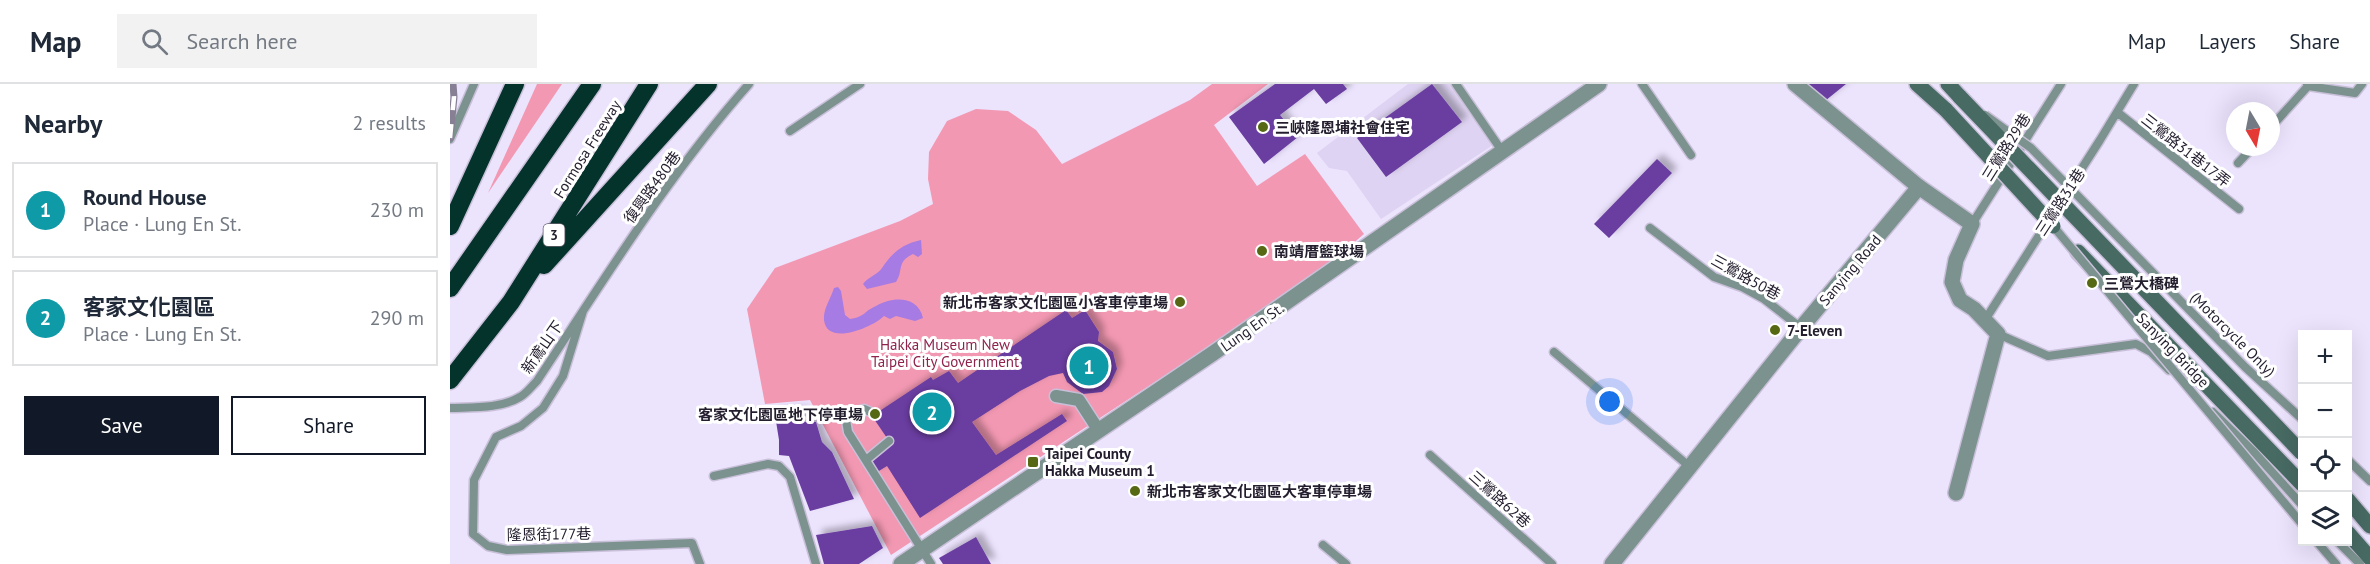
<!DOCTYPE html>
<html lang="en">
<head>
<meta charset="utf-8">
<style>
  body { margin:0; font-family:"PT Sans","Noto Sans TC",sans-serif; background:#f2f2f3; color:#1f2937 }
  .controls { position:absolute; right:18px; bottom:18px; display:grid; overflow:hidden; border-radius:0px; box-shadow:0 6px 24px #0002 }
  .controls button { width:54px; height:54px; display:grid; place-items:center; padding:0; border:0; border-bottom:2px solid #e0e1e3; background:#fff; color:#1f2937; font:30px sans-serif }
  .compass { position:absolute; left:1776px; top:18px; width:54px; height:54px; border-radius:50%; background:#fff; box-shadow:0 6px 24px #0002; rotate:170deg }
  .you { position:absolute; left:1160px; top:318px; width:21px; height:21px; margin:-15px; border:4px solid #fff; border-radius:50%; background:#1a73e8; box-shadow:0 0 0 9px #1a73e833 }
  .badge { display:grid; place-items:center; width:39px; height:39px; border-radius:50%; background:#111827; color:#fff; font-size:20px; font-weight:700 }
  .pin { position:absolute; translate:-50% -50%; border:3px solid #fff; box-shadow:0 2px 6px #0006 }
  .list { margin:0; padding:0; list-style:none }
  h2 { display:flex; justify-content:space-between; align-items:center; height:78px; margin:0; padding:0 24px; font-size:26px }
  h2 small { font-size:20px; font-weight:400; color:#747a83 }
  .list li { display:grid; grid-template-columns:39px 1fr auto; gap:18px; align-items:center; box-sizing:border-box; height:96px; margin:0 12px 12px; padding:0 12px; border:2px solid #e0e1e3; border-radius:0px }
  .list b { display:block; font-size:22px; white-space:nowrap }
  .list p { margin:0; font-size:20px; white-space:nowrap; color:#747a83 }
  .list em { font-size:20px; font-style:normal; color:#747a83 }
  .actions { display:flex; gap:12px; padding:18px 24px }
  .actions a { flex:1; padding:14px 0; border:2px solid #111827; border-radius:0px; text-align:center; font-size:21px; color:#111827 }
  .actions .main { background:#111827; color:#fff }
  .icon { flex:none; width:33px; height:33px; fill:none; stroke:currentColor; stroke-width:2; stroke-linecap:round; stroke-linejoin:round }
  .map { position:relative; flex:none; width:1920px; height:480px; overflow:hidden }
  header { display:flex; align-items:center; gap:36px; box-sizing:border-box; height:84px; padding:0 30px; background:#fff; border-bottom:2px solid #e0e1e3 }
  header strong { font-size:28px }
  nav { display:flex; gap:33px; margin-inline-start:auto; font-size:21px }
  .search { width:420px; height:54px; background:#f2f2f3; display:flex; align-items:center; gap:15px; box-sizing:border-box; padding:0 21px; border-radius:0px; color:#747a83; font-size:22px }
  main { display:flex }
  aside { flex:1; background:#fff }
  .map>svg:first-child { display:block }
  .built { fill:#ded3f2 }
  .green { fill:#f398b2 }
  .water { fill:#a67be3 }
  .building { fill:#6a3ea0; filter:url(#shadow) }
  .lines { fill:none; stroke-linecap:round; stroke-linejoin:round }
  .service-casing { stroke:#c8bfd8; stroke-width:11 }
  .pedestrian-casing { stroke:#c8bfd8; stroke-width:15 }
  .minor-casing { stroke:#c8bfd8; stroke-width:18 }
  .tertiary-casing { stroke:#c8bfd8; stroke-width:18 }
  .secondary-casing { stroke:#c8bfd8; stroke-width:18 }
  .motorway-casing { stroke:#c8bfd8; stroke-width:21 }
  .service { stroke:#7b928e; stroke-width:8 }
  .pedestrian { stroke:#7b928e; stroke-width:12 }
  .minor { stroke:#7b928e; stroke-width:15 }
  .tertiary { stroke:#7b928e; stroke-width:15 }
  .secondary { stroke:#476a63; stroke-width:15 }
  .motorway { stroke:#04332c; stroke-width:18 }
  .rail-casing { stroke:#878095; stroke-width:7 }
  .rail { stroke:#fff; stroke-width:4.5; stroke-dasharray:14; stroke-linecap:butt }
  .service-bridge-casing { stroke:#c8bfd8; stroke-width:11; stroke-linecap:butt }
  .secondary-bridge-casing { stroke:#c8bfd8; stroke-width:18; stroke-linecap:butt }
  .service-bridge { stroke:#7b928e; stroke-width:8 }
  .secondary-bridge { stroke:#476a63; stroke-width:15 }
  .poi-dot { fill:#566814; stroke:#fff; stroke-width:2 }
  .labels { text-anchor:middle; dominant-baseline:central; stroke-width:6; stroke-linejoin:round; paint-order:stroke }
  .shield { fill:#fff; stroke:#65616c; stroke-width:1.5 }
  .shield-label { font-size:14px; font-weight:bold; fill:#231d2d }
  .poi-label { font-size:15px; font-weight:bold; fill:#231d2d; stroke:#fff; text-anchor:start }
  .street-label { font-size:15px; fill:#231d2d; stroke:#fff }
  .park-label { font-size:15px; fill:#8f234d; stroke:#fff }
</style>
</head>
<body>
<header>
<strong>Map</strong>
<div class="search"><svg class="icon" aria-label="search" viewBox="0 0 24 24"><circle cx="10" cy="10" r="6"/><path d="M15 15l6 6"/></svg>Search here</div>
<nav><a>Map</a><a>Layers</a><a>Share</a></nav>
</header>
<main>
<aside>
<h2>Nearby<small>2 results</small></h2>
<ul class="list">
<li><span class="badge" style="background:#0f9aa8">1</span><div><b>Round House</b><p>Place · Lung En St.</p></div><em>230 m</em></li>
<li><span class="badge" style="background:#0f9aa8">2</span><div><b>客家文化園區</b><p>Place · Lung En St.</p></div><em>290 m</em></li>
</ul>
<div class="actions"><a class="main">Save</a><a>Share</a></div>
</aside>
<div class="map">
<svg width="1920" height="480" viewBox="0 0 1920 480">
  <defs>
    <filter id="shadow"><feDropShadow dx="5.5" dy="-5.5" stdDeviation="3" flood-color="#0004"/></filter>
  </defs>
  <rect width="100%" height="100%" fill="#ece3fd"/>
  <path class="built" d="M958,0H1006L1046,59L931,135L897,87L879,84L867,69Z"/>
  <path class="green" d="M87,0H112L38,109Z
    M762,0H818L764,41L807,102L855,70L914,150L872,186L810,229L441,471L360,316L315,320L297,225L325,184L450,137L483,120L478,95L479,68L497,37L526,25L558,27L586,46L612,80L740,16Z"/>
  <path class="water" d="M471,156L472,170L468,173L463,170C446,178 454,186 446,198L417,205L413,200C418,193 427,191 432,184C442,169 452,160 471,156Z
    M388,203L391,207L395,231L400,235C415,233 414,227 426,222C443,212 468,212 473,234L465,237L446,232L440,235L434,232C423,243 377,263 374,236C373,225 381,214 384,204Z"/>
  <path class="building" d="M825,0H893L897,5L876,20L864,5L830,31L848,53L814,80L779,33Z
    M982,0L1012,38L936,93L907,54Z
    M1345,0H1396L1370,21Z
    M1207,75L1222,89L1159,154L1144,140Z
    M616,226L622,234L635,226L649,248L648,257L663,268L667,285L659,302L652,308L633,310L617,298L613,289L599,292L570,307L522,338L546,371L612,330L617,337L470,434L437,382L424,390L416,376L439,357L422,332L481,293L483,296L499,287L508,299Z
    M352,328L355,338H366L372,358L382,368L404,415L360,427L339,372L329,371V356L325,331Z
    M422,442L433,464L409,480H374L366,451Z
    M526,453L541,480H493L489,474Z"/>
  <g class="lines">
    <defs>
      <path id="service" d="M1006,0L1052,67
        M1192,0L1241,71
        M1858,2L1905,9L1912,0
        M1667,28L1789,125
        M1821,43L1858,2L1857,0
        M340,47L410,0
        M0,55L24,0
        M1788,79L1803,63
        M1522,140L1611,0
        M1200,144L1264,193L1292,203L1314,215L1351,244
        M133,227L113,292L93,324L71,342L46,353L24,396L23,450L38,462L57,466L242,459L250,480
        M1535,236L1650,56L1684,0
        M1548,250L1598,272L1686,260L1701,268L1719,286
        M1104,268L1240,383
        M0,324C22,323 50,325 70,313C76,310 82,302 87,297C154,196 218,91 299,0
        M1763,328L1803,367L1852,421
        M425,330L414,325L401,328L396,336L398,348L481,480
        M980,371L1102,480
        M416,376L439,357
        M1898,376L1920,397
        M264,392L318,380L329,382L340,393L366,480
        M1867,458L1886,480
        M1888,458L1910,480
        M873,461L896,480"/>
      <path id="pedestrian" d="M606,312L629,316L649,347"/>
      <path id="minor" d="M1469,103L1522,140L1506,176L1502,198L1510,216L1524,225L1548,250L1506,409"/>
      <path id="tertiary" d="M451,480L762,270L1149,0
        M1162,480L1351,244L1469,103L1345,0"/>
      <path id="secondary" d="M1467,0L1496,26
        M1498,0L1510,13
        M1628,168L1852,400
        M1898,416L1920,442
        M1898,449L1920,474"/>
      <path id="motorway" d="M0,142L65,0
        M94,181L258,0
        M0,204L142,0
        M0,296L61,218L199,0"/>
    </defs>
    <use href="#service" class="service-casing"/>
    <use href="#pedestrian" class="pedestrian-casing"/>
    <use href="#minor" class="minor-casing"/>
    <use href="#tertiary" class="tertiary-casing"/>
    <use href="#secondary" class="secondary-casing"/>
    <use href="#motorway" class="motorway-casing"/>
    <use href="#service" class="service"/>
    <use href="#pedestrian" class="pedestrian"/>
    <use href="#minor" class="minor"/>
    <use href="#tertiary" class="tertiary"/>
    <use href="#secondary" class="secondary"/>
    <use href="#motorway" class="motorway"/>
    <defs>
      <path id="rail" d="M0,54L4,13L3,0"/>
    </defs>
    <use href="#rail" class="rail-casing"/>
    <use href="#rail" class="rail"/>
    <defs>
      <path id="service-bridge" d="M1535,31L1581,64L1795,283L1852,335
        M1603,142L1852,440"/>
      <path id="secondary-bridge" d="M1510,13L1852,369
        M1496,26L1603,142"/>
    </defs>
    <use href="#service-bridge" class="service-bridge-casing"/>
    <use href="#secondary-bridge" class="secondary-bridge-casing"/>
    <use href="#service-bridge" class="service-bridge"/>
    <use href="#secondary-bridge" class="secondary-bridge"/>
  </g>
  <g class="poi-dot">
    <circle cx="813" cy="43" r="6"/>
    <circle cx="812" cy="167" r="6"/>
    <circle cx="1642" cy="199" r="6"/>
    <circle cx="730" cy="218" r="6"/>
    <circle cx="1325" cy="246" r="6"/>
    <circle cx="425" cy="330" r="6"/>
    <rect x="577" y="372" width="12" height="12" rx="3"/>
    <circle cx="685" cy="407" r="6"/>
  </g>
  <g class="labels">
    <rect class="shield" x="93.5" y="140" width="21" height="22" rx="4.5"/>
    <g class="shield-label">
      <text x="104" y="151">3</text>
    </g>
    <g class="poi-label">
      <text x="825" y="43">三峽隆恩埔社會住宅</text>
      <text x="824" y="167">南靖厝籃球場</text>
      <text x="1654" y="199">三鶯大橋碑</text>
      <text x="718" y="218" text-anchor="end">新北市客家文化園區小客車停車場</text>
      <text x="1337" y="246">7-Eleven</text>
      <text x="413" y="330" text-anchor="end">客家文化園區地下停車場</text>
      <text x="595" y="369">Taipei County<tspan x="595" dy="17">Hakka Museum 1</tspan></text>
      <text x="697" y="407">新北市客家文化園區大客車停車場</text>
    </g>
    <g class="street-label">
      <text transform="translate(1556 63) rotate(-58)">三鶯路29巷</text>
      <text transform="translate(137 65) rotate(-58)">Formosa Freeway</text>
      <text transform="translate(1736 66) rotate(38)">三鶯路31巷17弄</text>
      <text transform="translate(202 103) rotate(-54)">復興路480巷</text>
      <text transform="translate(1610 118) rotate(-57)">三鶯路31巷</text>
      <text transform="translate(1400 186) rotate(-50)">Sanying Road</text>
      <text transform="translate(1296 193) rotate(29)">三鶯路50巷</text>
      <text transform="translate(802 243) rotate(-35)">Lung En St.</text>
      <text transform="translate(1783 250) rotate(45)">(Motorcycle Only)</text>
      <text transform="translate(92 263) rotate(-55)">新鳶山下</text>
      <text transform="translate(1723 266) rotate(46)">Sanying Bridge</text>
      <text transform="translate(1050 415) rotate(42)">三鶯路62巷</text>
      <text transform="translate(99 450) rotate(-1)">隆恩街177巷</text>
    </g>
    <g class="park-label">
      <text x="495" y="260">Hakka Museum New<tspan x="495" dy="17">Taipei City Government</tspan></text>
    </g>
  </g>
</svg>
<div class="controls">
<button>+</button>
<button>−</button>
<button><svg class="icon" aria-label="locate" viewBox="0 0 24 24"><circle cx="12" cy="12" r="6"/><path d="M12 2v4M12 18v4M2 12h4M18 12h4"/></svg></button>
<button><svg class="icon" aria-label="layers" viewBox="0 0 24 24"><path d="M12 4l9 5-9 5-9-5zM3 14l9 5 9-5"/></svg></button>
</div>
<svg class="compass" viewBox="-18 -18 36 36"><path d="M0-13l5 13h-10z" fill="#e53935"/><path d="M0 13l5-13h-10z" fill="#747a83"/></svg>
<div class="you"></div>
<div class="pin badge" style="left:639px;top:282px;background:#0f9aa8">1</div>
<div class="pin badge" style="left:482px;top:328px;background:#0f9aa8">2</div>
</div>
</main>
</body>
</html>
